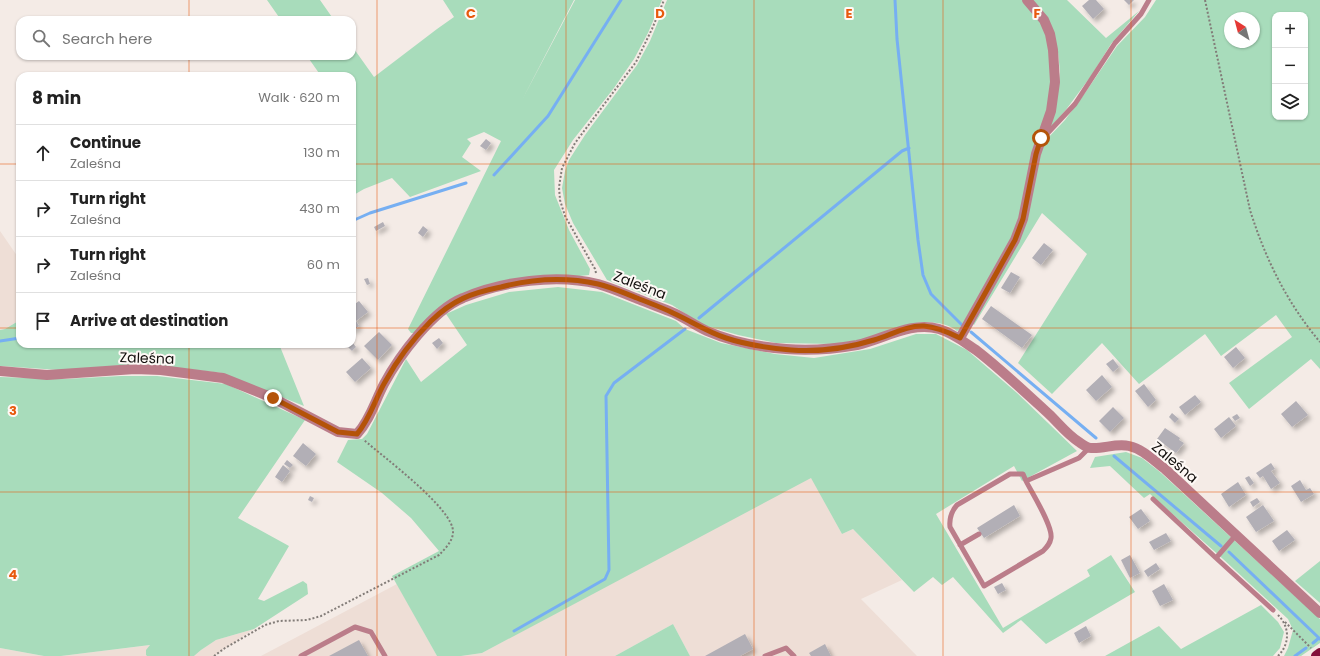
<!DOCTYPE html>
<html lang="en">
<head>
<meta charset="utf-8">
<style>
  body { margin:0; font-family:Poppins,sans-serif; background:#f2f2f2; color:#222 }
  .controls { position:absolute; right:12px; top:12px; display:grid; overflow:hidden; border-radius:8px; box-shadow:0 1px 3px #0004 }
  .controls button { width:36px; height:36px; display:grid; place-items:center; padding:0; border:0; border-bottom:1px solid #e0e0e0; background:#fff; color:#222; font:20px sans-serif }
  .compass { position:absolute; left:1224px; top:12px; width:36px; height:36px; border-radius:50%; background:#fff; box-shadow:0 1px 3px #0004; rotate:324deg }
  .stop { position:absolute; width:12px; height:12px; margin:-9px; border:3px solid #b45309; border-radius:50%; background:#fff }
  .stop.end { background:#b45309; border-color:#fff; box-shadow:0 1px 4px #0008 }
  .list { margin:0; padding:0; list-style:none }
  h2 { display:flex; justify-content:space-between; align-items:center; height:52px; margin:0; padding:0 16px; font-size:17px }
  h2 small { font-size:13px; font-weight:400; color:#767676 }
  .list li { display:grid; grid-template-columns:26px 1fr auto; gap:12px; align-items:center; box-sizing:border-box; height:56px; padding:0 16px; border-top:1px solid #e0e0e0 }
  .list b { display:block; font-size:15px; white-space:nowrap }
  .list p { margin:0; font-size:13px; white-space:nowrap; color:#767676 }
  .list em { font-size:13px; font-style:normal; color:#767676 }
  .icon { flex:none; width:22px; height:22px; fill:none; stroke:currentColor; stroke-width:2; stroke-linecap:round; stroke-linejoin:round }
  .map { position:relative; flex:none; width:1320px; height:656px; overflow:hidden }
  .search { position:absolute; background:#fff; box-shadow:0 1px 3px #0004; left:16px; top:16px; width:340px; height:44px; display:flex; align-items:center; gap:10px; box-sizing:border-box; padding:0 14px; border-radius:12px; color:#767676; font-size:15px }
  .panel { position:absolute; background:#fff; box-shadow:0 1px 3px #0004; left:16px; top:72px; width:340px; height:276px; border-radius:12px }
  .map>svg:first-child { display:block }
  .built { fill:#eeded6 }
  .green { fill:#a8dcbb; fill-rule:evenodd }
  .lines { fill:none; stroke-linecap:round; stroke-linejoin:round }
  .stream { stroke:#76aff2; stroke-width:3 }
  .building { fill:#b2afb6; filter:url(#shadow) }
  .path { stroke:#827c78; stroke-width:2; stroke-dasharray:2 2; stroke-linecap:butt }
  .lane { stroke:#bb7d8a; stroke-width:5 }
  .street { stroke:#bb7d8a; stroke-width:10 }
  .primary { stroke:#83103b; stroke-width:10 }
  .route { stroke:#b45309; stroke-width:5 }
  .grid { fill:none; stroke:#e8590c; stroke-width:1; stroke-opacity:0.55 }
  .labels { text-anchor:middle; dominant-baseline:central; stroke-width:4; stroke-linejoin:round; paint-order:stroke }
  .street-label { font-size:14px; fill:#120f0d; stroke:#fef9f6 }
  .grid-label { font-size:13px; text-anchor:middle; font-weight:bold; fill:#e8590c; stroke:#fef9f6; stroke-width:4; stroke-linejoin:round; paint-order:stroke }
</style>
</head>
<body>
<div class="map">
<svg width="1320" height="656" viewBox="0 0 1320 656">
  <defs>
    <filter id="shadow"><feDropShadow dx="3.5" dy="3.5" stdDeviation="2" flood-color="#0004"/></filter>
  </defs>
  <rect width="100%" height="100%" fill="#f4ebe6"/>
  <path class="built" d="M0,231L20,260V320L5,329L0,330Z
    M811,477L842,534L853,529L902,580L861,599L917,656H690L673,624L615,656H461L482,653L691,540Z
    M397,584L437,656H261Z
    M254,629L214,656H194L201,650L216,640Z
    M151,645L146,655L147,656H61Z
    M0,648L44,656H0Z"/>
  <path class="green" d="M267,0H320L334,20H281Z
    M443,0H574L522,100L575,0H662L648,33L634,59L614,88L573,140L554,170L555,195L569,230L590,269L589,275L485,286L415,333H411L408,329L501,141L484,132L467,139L471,143L462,157L481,171L410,197L392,178L364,189L352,196V76H321L307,56H352V46L374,77L437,29L454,17Z
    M667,0H1024L1036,14L1044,29L1049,42L1052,88L1023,210L1010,243L959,330L957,331C947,322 928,321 915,323L861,340L834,344L776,343L738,335L703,325L672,305L607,280L573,223L565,204L562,188L565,171L569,160L585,135L637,65L650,41Z
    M1030,0H1067L1106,38L1139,11L1111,44L1091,76L1065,111L1049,129L1058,91L1060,72L1058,52Z
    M1156,0H1320V369L1311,359L1249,409L1229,383L1292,337L1276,315L1221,356L1205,334L1139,384L1102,343L1052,394L1018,363L1087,254L1042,213L974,325L972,323L1014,250L1038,156L1046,140L1065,120L1085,93L1117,46L1145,17ZM1275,15H1305V117H1275ZM1230,18H1254V42H1230Z
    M558,287L602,292L676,321L685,329L721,343L775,354L814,358L870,349L916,334H936L967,350L1017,393L1077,451L1022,481L1014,466L936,514L1003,628L1090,576L1087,570L1111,555L1135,592L1046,644L1021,620L1003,633L953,577L942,585L933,577L914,592L853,529L842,534L811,478L482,653L461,656H437L392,576L439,551L411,518L382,493L337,462L348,440L362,439L367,434L406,359L421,382L467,345L446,314L466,305L509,292Z
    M20,320V344H279L304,406L222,373L143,364L59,370L0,366V330L5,329Z
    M121,376H157L226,384L305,420L238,518L289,546L258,599L264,601L303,581L307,584L308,594L254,629L216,640L201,650L194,656H147L146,655V650L150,645L61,656H44L0,648V377L64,379Z
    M1126,452L1142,458L1160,472L1320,619V643L1301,656H1284L1288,648L1293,630L1288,619L1223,559L1150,494L1144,498L1110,466L1090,468L1095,457Z
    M1320,561V603L1295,581Z
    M1261,605L1278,622L1284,632L1280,648L1273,656H1105L1159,626L1181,649Z
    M673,624L690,656H615Z"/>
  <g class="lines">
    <path class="stream" d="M895,0L897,39L918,240L923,275L931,294L962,325
      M494,175L548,116L621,0
      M352,221L370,213L466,183
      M699,318L902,151L909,148
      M971,332L1096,438
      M0,341L20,338
      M1114,456L1221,546
      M1229,552L1320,639
      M514,631L605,579L609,570L606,396L614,383L685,329
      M1313,643L1319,638
      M1295,656L1306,648"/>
  </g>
  <path class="building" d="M1089,0H1096L1104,9L1093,19L1082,6Z
    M1124,0H1134L1129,5Z
    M486,139L491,143L486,150L480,146Z
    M383,222L385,226L376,231L374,227Z
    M423,226L428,230L423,237L418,233Z
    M1044,243L1053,250L1041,265L1032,258Z
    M1011,272L1020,277L1010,293L1001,288Z
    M368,278L370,284L367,285L364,279Z
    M359,301L368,312L356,321L359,326L352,332V306Z
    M991,306L1032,335L1022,348L982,319Z
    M379,332L392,345L378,360L364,346Z
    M439,338L443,343L437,349L432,343Z
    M352,342L356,347L352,351L345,344H352Z
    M1236,347L1245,358L1233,368L1224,357Z
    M362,358L371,368L355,382L346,372Z
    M1113,359L1119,367L1113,372L1106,364Z
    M1102,375L1112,387L1096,401L1086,390Z
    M1144,384L1156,400L1148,407L1135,391Z
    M1195,395L1201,402L1185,415L1179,407Z
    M1296,401L1308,415L1292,427L1281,414Z
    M1113,407L1124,418L1110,432L1099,421Z
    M1172,413L1179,419L1175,423L1169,417Z
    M1237,414L1240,418L1235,421L1232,417Z
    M1229,417L1236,426L1221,438L1214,429Z
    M1165,428L1180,438L1179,440L1184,443L1176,453L1157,439Z
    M303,443L316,454L306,466L293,456Z
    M287,460L293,465L290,468L284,464Z
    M1271,463L1275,469L1271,471L1280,483L1271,489L1263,476L1260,478L1256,473Z
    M283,465L290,471L282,482L275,477Z
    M1249,476L1254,483L1250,486L1245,478Z
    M1300,480L1306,490L1310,488L1314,494L1301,502L1291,486Z
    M1238,482L1246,495L1229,507L1221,494Z
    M310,496L314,498L312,502L308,500Z
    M1257,498L1260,502L1253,507L1250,502Z
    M1014,505L1020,516L984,538L977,528Z
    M1263,505L1274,521L1256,532L1246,517Z
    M1141,509L1150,521L1138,529L1129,517Z
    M1287,530L1295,540L1279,551L1272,541Z
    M1166,533L1171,541L1154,550L1149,542Z
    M1130,555L1140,573L1130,578L1121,560Z
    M1156,563L1160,569L1148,577L1144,571Z
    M1002,583L1006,590L998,594L994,587Z
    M1164,584L1173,600L1160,606L1152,591Z
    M1086,626L1091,636L1079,643L1074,633Z
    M745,634L753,649L740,656H705Z
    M359,640L368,656H329Z
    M825,644L831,656H811L809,653Z"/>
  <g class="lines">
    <path class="path" d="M1205,0L1250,210C1265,258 1287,303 1320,342
      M596,273L595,269L565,216L560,200L559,187L562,168L575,143L636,62L652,29L664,0
      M1285,622L1311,648
      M214,656L225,648L265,625L279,621L307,620L321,616L439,555C445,549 453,541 453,532C454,509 382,456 364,440
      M1278,656C1290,644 1290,627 1278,615"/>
    <path class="lane" d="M1044,137L1075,104L1115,43L1141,14L1149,0
      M1026,481L1023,474H1010L957,505C951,512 949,518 950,527L984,586L1043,551C1047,547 1050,544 1051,538C1053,526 1032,493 1026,481L1079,458L1089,448
      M1153,499L1216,558
      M1236,535L1216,558L1273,610
      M960,545L979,534
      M301,656L355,627L371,632L385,656
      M765,656L786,648L794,656"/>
    <path class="street" d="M960,338L1015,240L1023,219L1036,154L1051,111L1055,82L1053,50L1050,34L1044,20L1027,0
      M0,371L47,375L135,369L161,370L223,378L273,398L338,432L357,434C370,420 375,401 384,384C399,356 433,310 463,298C502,281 557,274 598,284C612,288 625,294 638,299C650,304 662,308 674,313C685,318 696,326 707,331C732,342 759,347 786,349C809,351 834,349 857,345C884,339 911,321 939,329C953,333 964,342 976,350C1002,370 1026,393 1051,416C1060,425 1068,435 1079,442C1082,444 1087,448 1091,448C1104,449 1116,443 1129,446C1143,449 1154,461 1165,469L1320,613"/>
    <path class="primary" d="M1316,656L1320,653"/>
  </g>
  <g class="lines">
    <path class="route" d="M273,398L338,432L357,434C370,419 375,399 385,382C397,360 413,339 431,321C453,300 471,293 501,287C532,279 566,277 598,284C611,287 624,293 637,298C649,303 661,307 673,313C691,321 707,332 726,338C747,345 769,348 791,350C818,352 848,348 874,340C889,336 907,325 924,326C937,327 948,332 960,338L1015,240L1023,219L1036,154L1041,138"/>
  </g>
  <path class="grid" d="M189,0V20M377,0V656M566,0V656M754,0V656M943,0V656M1131,0V656M189,56V76M0,164H20M352,164H1320M0,328H20M352,328H1320M189,344V656M0,492H1320"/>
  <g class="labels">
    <g class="street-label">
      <text transform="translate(640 285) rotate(21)">Zaleśna</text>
      <text transform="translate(147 358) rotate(2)">Zaleśna</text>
      <text transform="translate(1175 462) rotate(40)">Zaleśna</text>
    </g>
  </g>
  <g class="grid-label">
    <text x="471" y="18">C</text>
    <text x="660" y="18">D</text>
    <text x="849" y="18">E</text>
    <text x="1037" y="18">F</text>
    <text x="13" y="415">3</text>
    <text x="13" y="579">4</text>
  </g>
</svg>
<div class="controls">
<button>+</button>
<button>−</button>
<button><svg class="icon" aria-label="layers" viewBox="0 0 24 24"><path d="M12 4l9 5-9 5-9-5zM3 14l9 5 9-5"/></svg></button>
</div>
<svg class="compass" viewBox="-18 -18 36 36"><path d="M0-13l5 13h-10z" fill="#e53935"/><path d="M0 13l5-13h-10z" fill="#767676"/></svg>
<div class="stop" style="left:1041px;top:138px"></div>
<div class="stop end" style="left:273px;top:398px"></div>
<div class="search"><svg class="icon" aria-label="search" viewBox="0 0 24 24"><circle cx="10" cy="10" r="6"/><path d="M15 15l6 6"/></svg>Search here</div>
<section class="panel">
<h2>8 min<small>Walk · 620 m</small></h2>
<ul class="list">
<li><svg class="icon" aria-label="ahead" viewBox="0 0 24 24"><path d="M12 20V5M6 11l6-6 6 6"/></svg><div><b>Continue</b><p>Zaleśna</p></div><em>130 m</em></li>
<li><svg class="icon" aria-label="right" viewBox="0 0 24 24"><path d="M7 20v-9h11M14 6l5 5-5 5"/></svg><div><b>Turn right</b><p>Zaleśna</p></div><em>430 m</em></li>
<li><svg class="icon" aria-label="right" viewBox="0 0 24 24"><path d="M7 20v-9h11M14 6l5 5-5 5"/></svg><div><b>Turn right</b><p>Zaleśna</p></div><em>60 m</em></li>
<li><svg class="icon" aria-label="arrive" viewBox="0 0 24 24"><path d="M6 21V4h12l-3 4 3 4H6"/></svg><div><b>Arrive at destination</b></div></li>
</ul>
</section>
</div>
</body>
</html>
